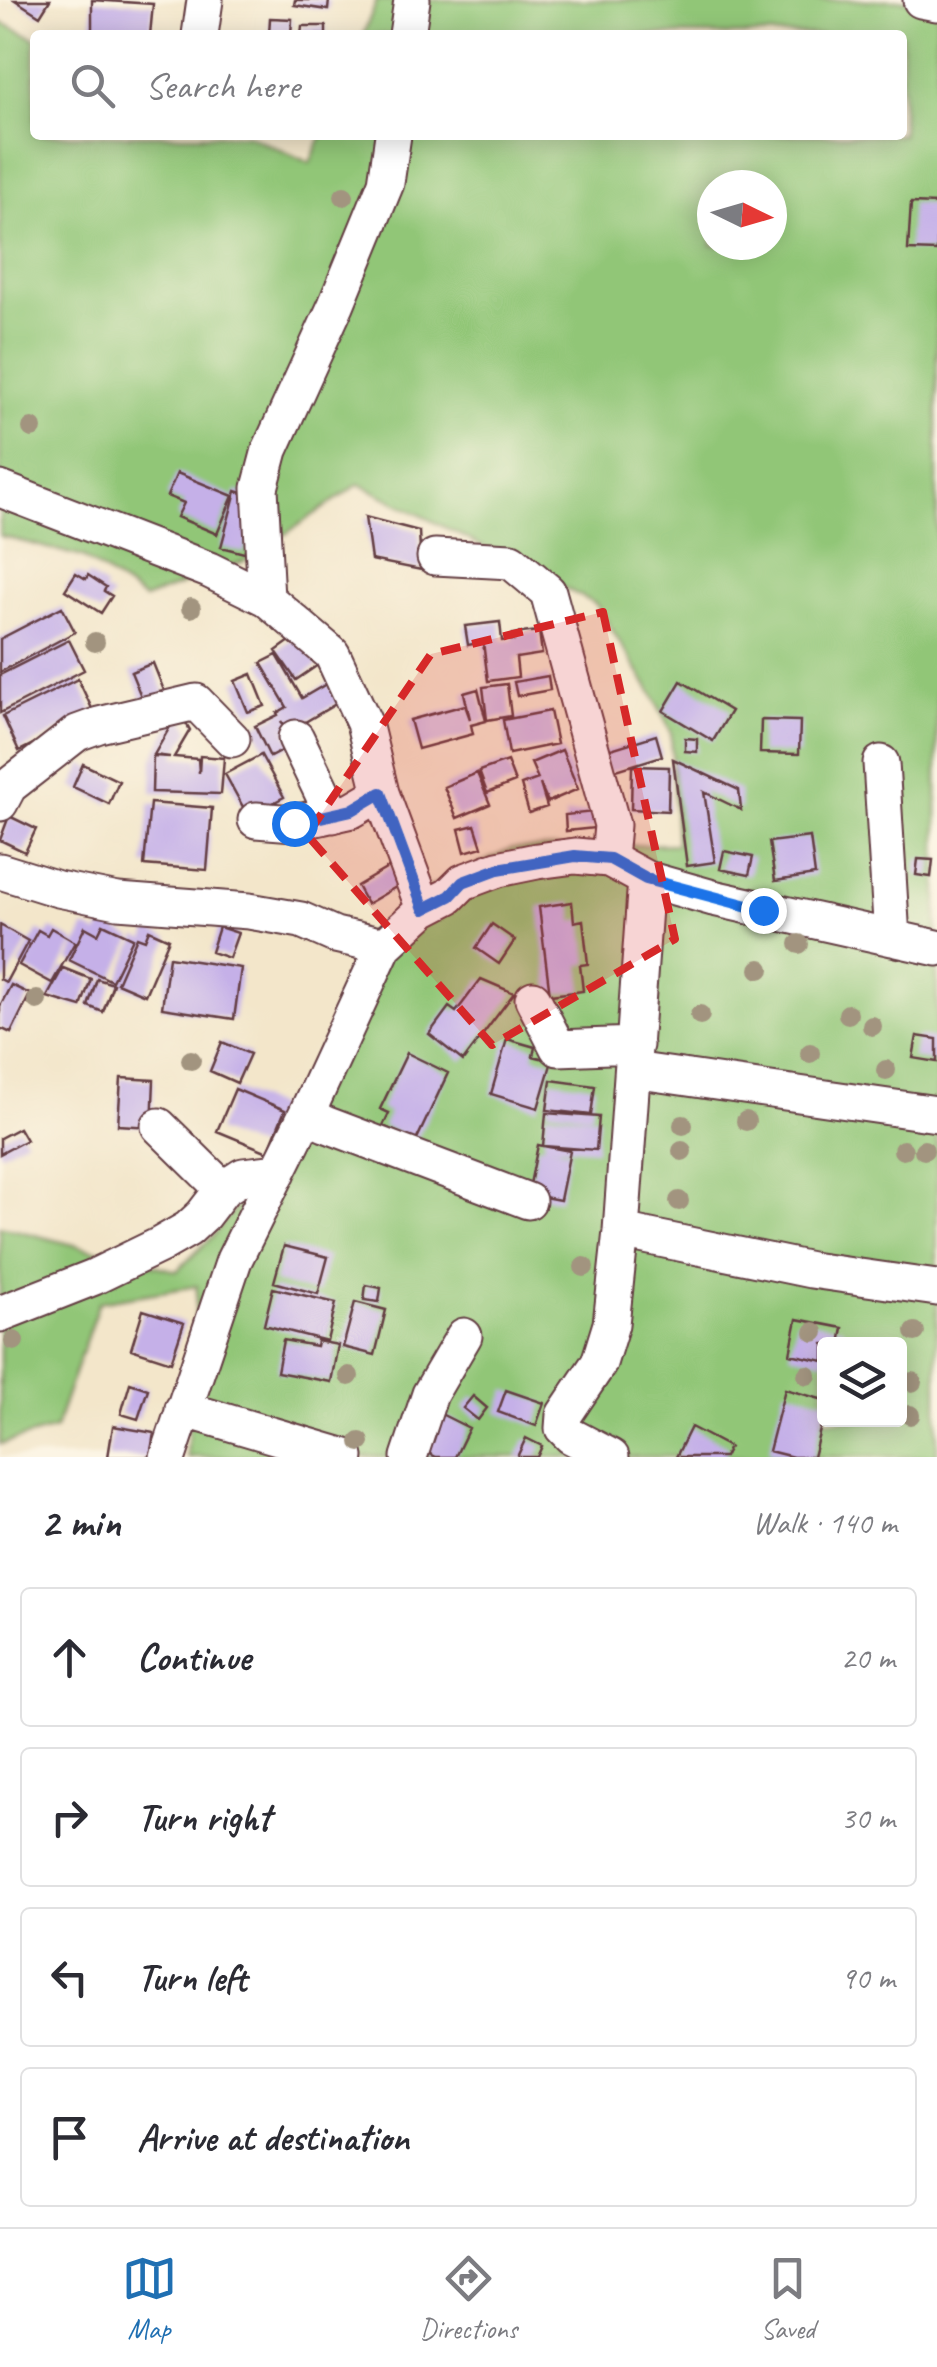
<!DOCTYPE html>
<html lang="en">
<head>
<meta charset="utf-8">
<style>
  body { margin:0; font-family:Caveat,sans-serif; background:#f7f7f7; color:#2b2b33 }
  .controls { position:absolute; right:30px; bottom:30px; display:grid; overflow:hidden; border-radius:10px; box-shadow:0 5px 25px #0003 }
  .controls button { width:90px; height:90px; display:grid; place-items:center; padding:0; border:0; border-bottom:2px solid #e1e1e2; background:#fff; color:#2b2b33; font:50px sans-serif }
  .compass { position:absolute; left:697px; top:170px; width:90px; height:90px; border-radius:50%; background:#fff; box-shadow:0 5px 25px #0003; rotate:95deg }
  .stop { position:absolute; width:30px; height:30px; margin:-22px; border:8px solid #1a73e8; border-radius:50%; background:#fff }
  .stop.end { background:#1a73e8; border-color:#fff; box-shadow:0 2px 10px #0008 }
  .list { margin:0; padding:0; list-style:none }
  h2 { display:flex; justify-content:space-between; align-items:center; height:130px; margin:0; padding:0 40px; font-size:42px }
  h2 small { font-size:32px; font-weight:400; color:#7c7c81 }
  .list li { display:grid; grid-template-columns:65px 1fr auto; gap:30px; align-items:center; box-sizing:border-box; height:140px; margin:0 20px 20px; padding:0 20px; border:2px solid #e1e1e2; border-radius:10px }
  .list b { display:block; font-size:38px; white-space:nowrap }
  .list em { font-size:32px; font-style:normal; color:#7c7c81 }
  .icon { flex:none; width:55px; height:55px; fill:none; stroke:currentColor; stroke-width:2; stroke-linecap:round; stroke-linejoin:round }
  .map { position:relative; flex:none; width:937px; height:1457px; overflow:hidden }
  .search { position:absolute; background:#fff; box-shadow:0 5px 25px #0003; left:30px; right:30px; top:30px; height:110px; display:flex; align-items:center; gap:25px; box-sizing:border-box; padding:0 35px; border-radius:10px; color:#7c7c81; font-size:38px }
  .sheet { height:770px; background:#fff }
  nav { display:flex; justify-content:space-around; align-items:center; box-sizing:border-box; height:140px; border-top:2px solid #e1e1e2; background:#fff; font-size:28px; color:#7c7c81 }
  nav a { display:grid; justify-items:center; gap:5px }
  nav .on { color:#1f6fb2 }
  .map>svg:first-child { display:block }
  .green { fill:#91c677; stroke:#6e7251; stroke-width:2.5; fill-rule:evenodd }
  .building { fill:#c5b0e8 }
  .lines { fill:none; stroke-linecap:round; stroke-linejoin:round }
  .minor-casing { stroke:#633d43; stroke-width:39 }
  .minor { stroke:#fff; stroke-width:35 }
  .tree { fill:#a2947f }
  .route { stroke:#1a73e8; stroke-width:12 }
  .marked { fill:#d62828; fill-opacity:0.2; stroke:#d62828; stroke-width:8; stroke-dasharray:20 12; stroke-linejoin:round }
</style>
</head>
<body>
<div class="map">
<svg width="937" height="1457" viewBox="0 0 937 1457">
  <rect width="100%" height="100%" fill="#fcf5e5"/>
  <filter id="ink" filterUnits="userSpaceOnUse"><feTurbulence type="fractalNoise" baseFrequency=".01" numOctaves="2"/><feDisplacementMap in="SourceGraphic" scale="20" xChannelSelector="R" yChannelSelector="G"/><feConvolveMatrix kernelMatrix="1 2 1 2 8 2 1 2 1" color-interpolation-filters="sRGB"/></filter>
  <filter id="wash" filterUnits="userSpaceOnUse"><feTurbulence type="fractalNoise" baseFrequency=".0048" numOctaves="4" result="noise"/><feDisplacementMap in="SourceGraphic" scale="40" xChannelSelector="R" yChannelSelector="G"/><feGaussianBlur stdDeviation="2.25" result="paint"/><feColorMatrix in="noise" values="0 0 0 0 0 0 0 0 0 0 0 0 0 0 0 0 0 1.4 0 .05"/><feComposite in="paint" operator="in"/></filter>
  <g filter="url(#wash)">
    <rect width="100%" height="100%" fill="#f3e6ca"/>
    <path class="green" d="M377,0H937V1457H187L197,1286L99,1302L55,1429L0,1444V1226L177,1271L212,1237L272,1165L385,921L423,890L511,849L676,844L671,732L653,695L596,604L359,484L247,560L144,599L83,557L0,536V22L35,38V135H248L310,163L322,135H902V35H363ZM712,185H772V245H712ZM824,1344H900V1420H824Z"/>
    <g id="blocks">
      <path class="building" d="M15,0H50L40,16Z
        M92,0L153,4L150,35H92Z
        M295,0H329L328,10L294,5Z
        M270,18L292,19L291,35H269Z
        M302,26H326V35H301Z
        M911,203L937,204V251L908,250Z
        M177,473L233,496L217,534L177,517L184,503L167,496Z
        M236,491L259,498L244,553L221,547Z
        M365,517L419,531L421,570L371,560Z
        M76,573L86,579L88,575L106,587L104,591L112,596L101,613L65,590Z
        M62,607L75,632L0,672V639Z
        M500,622L502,641L514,640L513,634L539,631L542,654L516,658L518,677L488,681L483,642L468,645L465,626Z
        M297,636L318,665L296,680L276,651Z
        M69,640L84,670L0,713V675Z
        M277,655L302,698L328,683L339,702L288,732L281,721L293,745L270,757L255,726L278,715L277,713L287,707L261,663Z
        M153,663L169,703L147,711L131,672Z
        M252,674L265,706L248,712L235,681Z
        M548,676L550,690L517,696L514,682Z
        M78,679L94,713L19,751L3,716Z
        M681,681L731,711L713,741L663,711Z
        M507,684L511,716L487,720L483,687Z
        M478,689L486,721L471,725L473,734L418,749L410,720L465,705L470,719L464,693Z
        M179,711L190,730L174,757L198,759L199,773L200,756L224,758L221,794L152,792L153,756L170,757L154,755Z
        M550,711L557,744L509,754L503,720Z
        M761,720L800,721L799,754L760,753Z
        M656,735L662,756L607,773L601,752Z
        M685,738L697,739V752L685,751Z
        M562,750L578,789L548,802L540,784L547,807L529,813L521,785L538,779L531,763Z
        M261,755L284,797L248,816L225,774Z
        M673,759L739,790L741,810L704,792L715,862L687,866Z
        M507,761L515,782L487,793L479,771Z
        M83,764L119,781L109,804L73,787Z
        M632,766L669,767L668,811L631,809Z
        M477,773L490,804L457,818L444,787Z
        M150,803L212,808L207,870L144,865Z
        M593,812L595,828L566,831L565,815Z
        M9,816L36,829L25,852L0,840Z
        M475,825L482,847L465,852L459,829Z
        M810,837L815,875L775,881L769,842Z
        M724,851L753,857L749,875L720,869Z
        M918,859L933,860L931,877L916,875Z
        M391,866L401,884L367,904L357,886Z
        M572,902L574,922L583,920L588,964L580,965L583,991L550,995L539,907Z
        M103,924L133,938L112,981L69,960L85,927L98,934Z
        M492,924L515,940L499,964L476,948Z
        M0,925L28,941L6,982L0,979Z
        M219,927L238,933L229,958L211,952Z
        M51,928L75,942L52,983L19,965L38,930L47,935Z
        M149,930L169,939L145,995L117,983L137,937L145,940Z
        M169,957L241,968L234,1019L162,1008Z
        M63,968L91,979L81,1007L47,997Z
        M97,979L113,984L103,1012L88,1006Z
        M481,979L514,993L463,1061L429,1034L449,1007L456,1012Z
        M11,985L30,994L11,1033L0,1028V1006Z
        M917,1036L937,1039V1062L913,1058Z
        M507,1039L535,1047L533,1056L552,1061L538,1108L491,1094Z
        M222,1042L250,1054L237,1083L210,1071Z
        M407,1053L448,1073L416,1141L383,1126L389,1113L380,1109Z
        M121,1078L154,1080L152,1127L118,1125Z
        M551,1080L595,1086L591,1115L547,1110Z
        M235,1089L285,1110L268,1152L217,1131Z
        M546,1113L599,1117L596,1150L543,1146Z
        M19,1128L26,1140L0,1154V1138Z
        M538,1145L570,1151L560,1200L528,1194Z
        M284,1246L328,1257L318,1294L274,1282Z
        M366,1285L381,1288L379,1302L364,1300Z
        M273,1288L336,1303L327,1341L264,1325Z
        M355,1302L386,1310L375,1355L343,1347Z
        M143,1310L184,1323L171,1362L131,1349Z
        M797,1319L843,1328L840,1344H824V1361L790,1354Z
        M283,1340L316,1346L317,1341L338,1345L331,1382L277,1372Z
        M130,1383L148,1389L138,1419L121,1414Z
        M785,1389L824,1400V1414L813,1457H793L769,1451Z
        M506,1390L544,1403L536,1426L498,1412Z
        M473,1396L487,1408L478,1420L463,1408Z
        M435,1411L469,1428L455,1457H436L417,1447Z
        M113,1426L154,1433L150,1457H108Z
        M691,1427L729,1447L724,1457H676Z
        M526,1438L542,1446L537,1457H517Z"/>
    </g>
  </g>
  <g filter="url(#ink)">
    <use href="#blocks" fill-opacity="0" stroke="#633d43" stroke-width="2.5"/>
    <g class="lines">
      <defs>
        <path id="minor" d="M921,0L937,3
          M200,35L205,0
          M407,35L412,0
          M393,135L386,183L336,305L270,450L260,488L266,598L332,654L364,723L381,793L424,909
          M0,489L209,570L266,598
          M435,557L511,561L548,592L612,825L609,859
          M296,738L333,815
          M881,763L892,938
          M0,803L9,786L77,733L99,725L196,702L232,739
          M256,820L294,823L352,810L381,793
          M0,871L58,889L118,901L249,911L301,920L335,935L384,946
          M533,999L558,1048L635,1045
          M633,1070L937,1114
          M306,1115L325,1124L528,1201
          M159,1126L223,1189
          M621,1231L811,1270L937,1288
          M0,1314L94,1277L160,1245L188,1229L203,1215L223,1189L243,1176L278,1172
          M183,1409L346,1457
          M168,1457L234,1260L306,1115L384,946L424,909L449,896L463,882L498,869L537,861L575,856L609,859L646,879L713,898L937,948
          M409,1457L430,1394L464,1336
          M611,1457L571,1436L563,1428L564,1415L599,1363L611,1324L621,1231L646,879"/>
      </defs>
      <use href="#minor" class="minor-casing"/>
      <use href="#minor" class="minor"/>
    </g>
    <g class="tree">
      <circle cx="344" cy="196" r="10"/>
      <circle cx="32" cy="428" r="10"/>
      <circle cx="191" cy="608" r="10"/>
      <circle cx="95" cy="642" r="10"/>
      <circle cx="799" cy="944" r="10"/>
      <circle cx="760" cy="969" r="10"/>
      <circle cx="37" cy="1000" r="10"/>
      <circle cx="848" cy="1014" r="10"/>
      <circle cx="700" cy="1015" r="10"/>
      <circle cx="872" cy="1026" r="10"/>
      <circle cx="810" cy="1053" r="10"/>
      <circle cx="191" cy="1060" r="10"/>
      <circle cx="886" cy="1070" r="10"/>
      <circle cx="746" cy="1121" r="10"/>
      <circle cx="683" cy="1125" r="10"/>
      <circle cx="903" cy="1150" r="10"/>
      <circle cx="924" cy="1150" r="10"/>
      <circle cx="682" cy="1151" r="10"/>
      <circle cx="679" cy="1201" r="10"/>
      <circle cx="584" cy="1267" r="10"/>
      <circle cx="814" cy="1332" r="10"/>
      <circle cx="915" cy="1332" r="10"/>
      <circle cx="14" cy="1341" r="10"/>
      <circle cx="807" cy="1375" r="10"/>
      <circle cx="349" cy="1376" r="10"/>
      <circle cx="912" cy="1382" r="10"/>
      <circle cx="910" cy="1415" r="10"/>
      <circle cx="360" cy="1442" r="10"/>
    </g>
  </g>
  <g class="lines" filter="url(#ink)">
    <path class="route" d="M294,823L352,810L381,793L424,909L450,896L463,882L498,869L575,856L610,859L646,879L763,910"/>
  </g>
  <path class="marked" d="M603,612L675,939L492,1045L307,835L431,654Z"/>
</svg>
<div class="controls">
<button><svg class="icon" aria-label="layers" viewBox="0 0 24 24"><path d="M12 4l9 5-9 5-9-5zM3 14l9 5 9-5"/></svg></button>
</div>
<svg class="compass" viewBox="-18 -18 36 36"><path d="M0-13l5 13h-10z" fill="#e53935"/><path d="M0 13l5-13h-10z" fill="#7c7c81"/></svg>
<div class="stop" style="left:294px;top:823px"></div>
<div class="stop end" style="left:763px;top:910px"></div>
<div class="search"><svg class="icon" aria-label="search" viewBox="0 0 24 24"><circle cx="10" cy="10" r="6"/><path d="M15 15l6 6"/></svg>Search here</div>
</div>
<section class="sheet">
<h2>2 min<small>Walk · 140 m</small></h2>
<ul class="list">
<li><svg class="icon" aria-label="ahead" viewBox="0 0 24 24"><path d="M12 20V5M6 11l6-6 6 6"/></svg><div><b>Continue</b></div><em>20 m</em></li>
<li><svg class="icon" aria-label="right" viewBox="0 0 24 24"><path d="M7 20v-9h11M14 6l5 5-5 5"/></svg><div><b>Turn right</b></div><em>30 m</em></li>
<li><svg class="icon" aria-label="left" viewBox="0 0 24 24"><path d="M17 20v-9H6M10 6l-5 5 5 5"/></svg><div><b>Turn left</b></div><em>90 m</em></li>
<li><svg class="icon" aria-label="arrive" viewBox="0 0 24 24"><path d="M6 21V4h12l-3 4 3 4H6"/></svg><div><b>Arrive at destination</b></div></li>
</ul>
</section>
<nav>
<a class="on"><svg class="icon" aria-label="map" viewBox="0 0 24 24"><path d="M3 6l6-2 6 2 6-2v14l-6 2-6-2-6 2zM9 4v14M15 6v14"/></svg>Map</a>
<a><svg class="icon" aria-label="directions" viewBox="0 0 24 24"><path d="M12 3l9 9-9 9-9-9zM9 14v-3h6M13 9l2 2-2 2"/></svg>Directions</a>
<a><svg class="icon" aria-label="saved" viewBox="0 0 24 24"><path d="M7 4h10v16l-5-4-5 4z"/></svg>Saved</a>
</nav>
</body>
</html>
